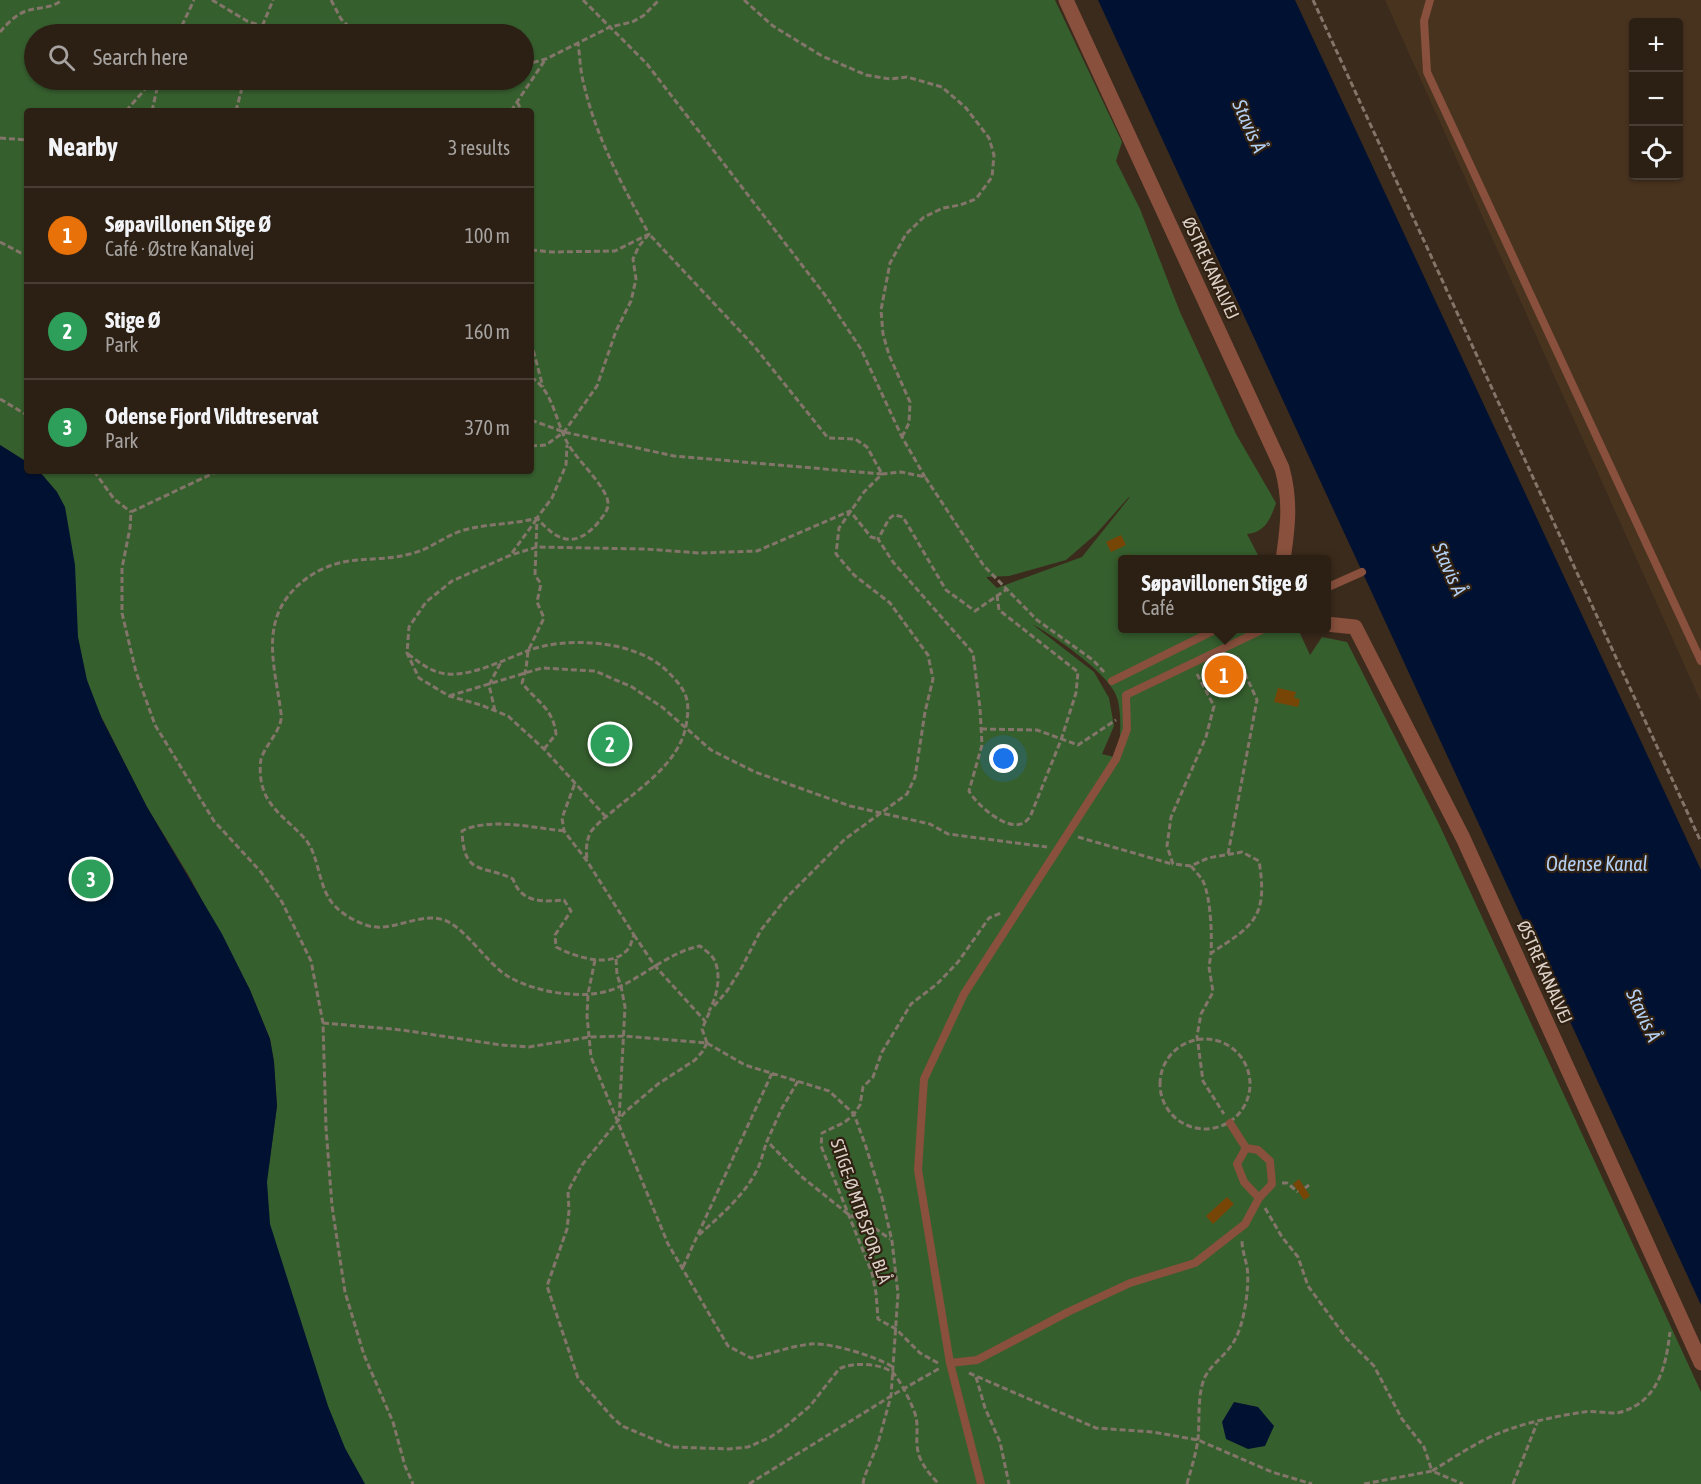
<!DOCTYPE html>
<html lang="en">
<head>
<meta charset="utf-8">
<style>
  body { margin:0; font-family:"Asap Condensed",sans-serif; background:#382d22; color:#f1f3f6 }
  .controls { position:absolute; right:18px; top:18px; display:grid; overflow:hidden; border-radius:6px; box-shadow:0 2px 4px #0004 }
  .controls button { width:54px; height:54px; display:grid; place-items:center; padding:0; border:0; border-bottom:2px solid #483e34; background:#2c2015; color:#f1f3f6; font:30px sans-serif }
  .you { position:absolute; left:1004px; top:759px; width:21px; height:21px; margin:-15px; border:4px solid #fff; border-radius:50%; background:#1a73e8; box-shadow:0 0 0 9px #1a73e833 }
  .badge { display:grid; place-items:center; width:39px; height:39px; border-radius:50%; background:#db2777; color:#fff; font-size:20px; font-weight:700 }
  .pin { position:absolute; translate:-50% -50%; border:3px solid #fff; box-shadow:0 2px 6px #0006 }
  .popup { position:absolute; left:1118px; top:555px; width:213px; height:78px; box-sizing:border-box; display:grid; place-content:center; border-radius:6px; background:#2c2015; filter:drop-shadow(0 2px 4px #0005); font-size:20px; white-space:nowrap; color:#a6a3a0 }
  .popup b { font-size:22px; color:#f1f3f6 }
  .popup::after { content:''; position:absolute; left:50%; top:100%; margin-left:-12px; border:12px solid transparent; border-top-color:#2c2015 }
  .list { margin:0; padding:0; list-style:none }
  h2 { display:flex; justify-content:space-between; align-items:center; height:78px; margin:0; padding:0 24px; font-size:26px }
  h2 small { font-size:20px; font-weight:400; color:#a6a3a0 }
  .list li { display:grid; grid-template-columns:39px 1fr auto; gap:18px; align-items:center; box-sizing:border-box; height:96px; padding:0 24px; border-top:2px solid #483e34 }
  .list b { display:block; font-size:22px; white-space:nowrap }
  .list p { margin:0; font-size:20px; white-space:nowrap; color:#a6a3a0 }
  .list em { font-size:20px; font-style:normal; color:#a6a3a0 }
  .icon { flex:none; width:33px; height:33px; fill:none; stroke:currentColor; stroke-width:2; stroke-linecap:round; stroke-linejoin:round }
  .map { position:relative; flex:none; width:1701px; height:1484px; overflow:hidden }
  .search { position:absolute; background:#2c2015; box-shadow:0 2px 4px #0004; left:24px; top:24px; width:510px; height:66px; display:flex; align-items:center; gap:15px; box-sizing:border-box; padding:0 21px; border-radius:33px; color:#a6a3a0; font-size:22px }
  .panel { position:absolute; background:#2c2015; box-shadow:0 2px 4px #0004; left:24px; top:108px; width:510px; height:366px; border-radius:6px }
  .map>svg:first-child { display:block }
  .built { fill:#48331f; fill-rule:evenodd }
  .green { fill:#365f2e; fill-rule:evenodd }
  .water { fill:#001131 }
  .building { fill:#774506 }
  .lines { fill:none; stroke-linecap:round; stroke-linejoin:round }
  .path { stroke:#837569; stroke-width:3; stroke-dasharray:6 3; stroke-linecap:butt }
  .service { stroke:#88503d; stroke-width:8 }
  .minor { stroke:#88503d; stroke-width:15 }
  .tertiary { stroke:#88503d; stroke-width:15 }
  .labels { text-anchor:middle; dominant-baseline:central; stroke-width:4.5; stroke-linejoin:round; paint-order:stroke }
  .street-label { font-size:18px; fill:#dcd1c8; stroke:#302112 }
  .water-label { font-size:20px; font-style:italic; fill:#b3d0f4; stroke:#302112 }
</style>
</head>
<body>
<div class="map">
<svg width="1701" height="1484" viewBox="0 0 1701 1484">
  <rect width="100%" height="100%" fill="#3b2b1c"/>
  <path class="built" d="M1385,0H1701V702ZM1634,22H1678V176H1634Z"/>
  <path class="green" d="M0,0H1055L1122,142L1116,161L1140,209L1180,312L1236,434L1276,503C1271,518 1265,533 1247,534L1260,559L1122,560V628L1298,629L1310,655L1322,637L1347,642L1439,824L1701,1392V1484H0V456L76,616L57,492L39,471H531V111H27V462L0,445ZM34,34H524V80H34ZM1130,497L1082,557L997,588L986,577L1009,576L1066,560L1096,534L1128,498ZM1032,624C1054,636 1114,676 1118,701C1122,719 1120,740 1118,758L1102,754L1114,726L1109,698L1094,672ZM100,714L147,807L189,876L250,990L270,1039L274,1062L277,1106L269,1165Z"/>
  <path class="water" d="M1098,0H1295L1701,870V1305Z
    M0,445L27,462V471H39L57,492L65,507L75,565L78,637L87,680L102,719L147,807L222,934L250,990L270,1039L274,1062L277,1106L267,1182L270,1224L328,1406L345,1448L365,1484H0Z
    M1234,1402L1258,1407L1274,1426L1265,1446L1248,1449L1226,1439L1222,1422Z"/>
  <path class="building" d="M1121,535L1126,545L1111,552L1106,542Z
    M1129,554L1131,560H1122V570L1117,559Z
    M1222,663L1228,678L1209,686L1205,677L1213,674L1210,668Z
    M1278,688L1296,692L1294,698L1300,699L1298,707L1274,702Z
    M1299,1179L1310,1196L1304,1200L1293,1184Z
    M1227,1197L1234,1204L1213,1224L1206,1216Z"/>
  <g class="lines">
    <path class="path" d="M212,0L247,21L262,26
      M331,0L341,19L356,34
      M583,0L647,64L825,295L861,349L902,437L925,477
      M744,0L773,26L822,56L866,75L890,79L907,77L942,87L966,108L989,138L994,155L992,177L976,199L960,205L943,208L924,217L906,234L890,263L881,310L883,334L889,355L910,402L909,423L902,437
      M1313,0L1701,842
      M0,32C7,24 15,15 26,11C38,7 51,9 62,0
      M178,34L194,0
      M259,34L273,0
      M524,65L546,59L610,27L632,22L643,16L659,0
      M419,80L447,85L469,80
      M517,102L522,111
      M126,111L153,80
      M152,111L159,80
      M236,111L244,80
      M511,111L545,60
      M0,138L27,140
      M0,242L21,253H27
      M531,250L552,252L615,251L649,234C623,187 596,137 584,85C580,71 580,56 578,43
      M531,342L543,387
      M531,377C554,392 555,421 568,444C576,459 609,489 608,504C608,512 601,518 597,524C574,549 557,541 537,518C512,525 486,523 461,531C443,537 429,550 410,554C371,564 344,552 307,578C257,615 274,661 281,713C284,728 265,745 261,759C260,765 260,774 261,780C265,808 289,820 306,840C320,858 318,888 334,905C343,915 356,922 369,926C394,932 419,912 444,920C465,927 488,965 509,977C539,994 592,1002 623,985C649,972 671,952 700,946C706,951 714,956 716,964C721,980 716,998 709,1011
      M0,399L27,415
      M531,420L564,432L674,456L882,474
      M531,446L546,445L564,432L597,386L616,331L631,301L636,279L633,259L639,246L649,234L754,346L828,438L855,439L867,447L882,474
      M94,471L114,499L131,512
      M218,471L131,512L130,528L122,568V613L136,672L155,725L214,821L261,872L282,902L311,961L323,1023L326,1128L332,1206L345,1292L364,1355L393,1422L405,1466L413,1484
      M512,553L536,520
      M997,595L999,610L1078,672L1076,693L1061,740L1030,817C1028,819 1026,822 1023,823C1007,832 976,804 969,791L982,745L980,708L973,653L893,562L878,539L889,519L894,515L903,517L946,590L975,611L1007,589
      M408,654C420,663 432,673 448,674C472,676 504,660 527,651C565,636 635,640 666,670C686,690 691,698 686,726C679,763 640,788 613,811C606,817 595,825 590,833C586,843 586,850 587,860
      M1197,674L1214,706L1206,737L1171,817L1167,846L1173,864L1191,866L1208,858L1242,852L1259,861C1268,916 1255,925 1211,953L1209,967L1213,992L1201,1014L1197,1036L1203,1081L1224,1114
      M449,696L542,668L595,671L632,687L662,707L711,750L755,772L850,806L930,824L948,834L1047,847
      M495,711L489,685L501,662
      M981,729L1037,730L1078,745L1116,720
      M544,749L556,734C553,708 537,702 522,683L526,669L528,651L544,618L537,602L541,584L535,575L537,518L552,498L566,465L567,445
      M606,817L544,749L508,716L481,705L449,696L419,678L407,653L409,627L426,602L452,581L511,555L537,547L645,549L700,553L757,551L850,511L871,537L878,539
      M564,831C535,828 489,817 462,831C464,877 482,864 513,879C521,903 542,902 564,900L571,911L555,935L556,947C576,957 612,970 629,948C631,945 632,939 634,935L587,861L564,831L562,818L575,783
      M1078,837L1172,864
      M1228,854L1257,700L1236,654
      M1191,866C1195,871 1200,876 1203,881C1211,899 1212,934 1211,953
      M634,935L655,966L705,1021
      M616,959L617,975L621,986L625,1007L619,1120
      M595,960L588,994L587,1016L591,1057L668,1244L728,1346L751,1358C770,1354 791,1346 811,1344C830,1342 877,1357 893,1367
      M714,1006L727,991L742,967L761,930L787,897L845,839L907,794L915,777L925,712L933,679L928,655L890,603L854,575L836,554L839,528L864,492L882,474L901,472L925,477L984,566L1037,620L1093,660L1104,672
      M323,1023L402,1030L501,1045L529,1047L589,1037L625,1036L707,1043L745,1065L829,1091L854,1114L866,1147L882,1198L892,1241L898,1294L891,1396L878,1443L864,1478L863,1484
      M1160 1084a45 45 0 1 1 90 0a45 45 0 1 1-90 0Z
      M707,1043L702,1029L710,1011
      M707,1043L703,1051L695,1060L658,1084L625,1112L582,1165L568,1191L569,1211L567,1229L547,1286L578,1378L612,1417L622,1426L634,1431L672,1447L729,1449L748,1447L769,1438L785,1427L810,1406L839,1369C852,1362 879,1363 892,1372C899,1377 914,1408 916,1417C919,1431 914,1443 920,1458C925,1469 931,1476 939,1484
      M798,1081L782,1108L767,1141L802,1177L848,1214L869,1224L890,1239
      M1282,1183H1287L1298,1192
      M1305,1188L1309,1185
      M1265,1208L1282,1237L1298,1257L1308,1286L1347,1339L1374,1366L1402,1419L1424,1447L1432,1471C1458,1455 1484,1437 1513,1428C1534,1421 1562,1415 1584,1412C1596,1410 1610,1415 1621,1412C1659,1401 1666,1365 1670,1332
      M699,1235C721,1215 745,1195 758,1168C762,1159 764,1149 767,1141
      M683,1267L772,1073
      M938,1363L920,1353L896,1329L878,1319L876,1293L872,1273L821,1146L822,1133L845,1122L854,1114L860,1105L863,1087L873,1077L882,1052L911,1004L937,984L958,962L989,918L1001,913
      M969,1373L1096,1428L1153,1432L1198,1440L1272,1472L1312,1484
      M976,1377L985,1408L1000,1442L1009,1484
      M749,1484L891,1396L940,1368
      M1187,1484C1191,1469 1196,1454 1198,1439C1200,1420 1197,1398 1204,1379C1210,1365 1225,1356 1233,1343C1244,1327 1250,1286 1247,1267C1245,1257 1242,1250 1242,1240
      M1364,1484L1432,1471L1463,1484
      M1513,1484L1537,1423"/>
    <path class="service" d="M1430,0L1424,21L1427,72L1701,661
      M1326,588L1362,572
      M1112,681L1219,628
      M1246,1148L1258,1150L1270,1161L1272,1184L1259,1198
      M950,1363L977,1360L1068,1312L1130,1283L1195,1263L1245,1224L1259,1198L1244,1182L1237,1164L1246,1148L1230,1123
      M981,1484L950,1363L918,1170L924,1079L964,994L1116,759L1127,729L1126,695L1266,628"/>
    <path class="minor" d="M1326,624L1355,627L1463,838L1701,1363"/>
    <path class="tertiary" d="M1066,0L1282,468C1291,501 1288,526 1283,560"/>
  </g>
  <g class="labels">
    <g class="street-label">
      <text transform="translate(1211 268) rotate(65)">ØSTRE KANALVEJ</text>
      <text transform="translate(1545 972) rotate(66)">ØSTRE KANALVEJ</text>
      <text transform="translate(861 1211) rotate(71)">STIGE-Ø MTB SPOR, BLÅ</text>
    </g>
    <g class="water-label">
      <text transform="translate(1250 126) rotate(66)">Stavis Å</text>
      <text transform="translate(1450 569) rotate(66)">Stavis Å</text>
      <text x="1597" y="863">Odense Kanal</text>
      <text transform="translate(1644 1015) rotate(65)">Stavis Å</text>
    </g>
  </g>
</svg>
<div class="controls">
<button>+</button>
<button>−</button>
<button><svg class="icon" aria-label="locate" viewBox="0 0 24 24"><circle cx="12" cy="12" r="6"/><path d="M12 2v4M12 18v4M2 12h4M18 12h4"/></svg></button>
</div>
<div class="you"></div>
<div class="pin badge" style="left:1224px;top:675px;background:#e8710a">1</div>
<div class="popup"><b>Søpavillonen Stige Ø</b>Café</div>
<div class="pin badge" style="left:610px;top:744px;background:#2e9e5b">2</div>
<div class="pin badge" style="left:91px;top:879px;background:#2e9e5b">3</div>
<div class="search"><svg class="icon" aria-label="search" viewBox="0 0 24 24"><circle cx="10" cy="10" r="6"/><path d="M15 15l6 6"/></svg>Search here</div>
<section class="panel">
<h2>Nearby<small>3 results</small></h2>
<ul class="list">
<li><span class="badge" style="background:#e8710a">1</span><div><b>Søpavillonen Stige Ø</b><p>Café · Østre Kanalvej</p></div><em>100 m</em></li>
<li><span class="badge" style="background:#2e9e5b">2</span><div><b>Stige Ø</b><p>Park</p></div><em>160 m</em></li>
<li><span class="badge" style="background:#2e9e5b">3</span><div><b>Odense Fjord Vildtreservat</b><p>Park</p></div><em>370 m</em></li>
</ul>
</section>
</div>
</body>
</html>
